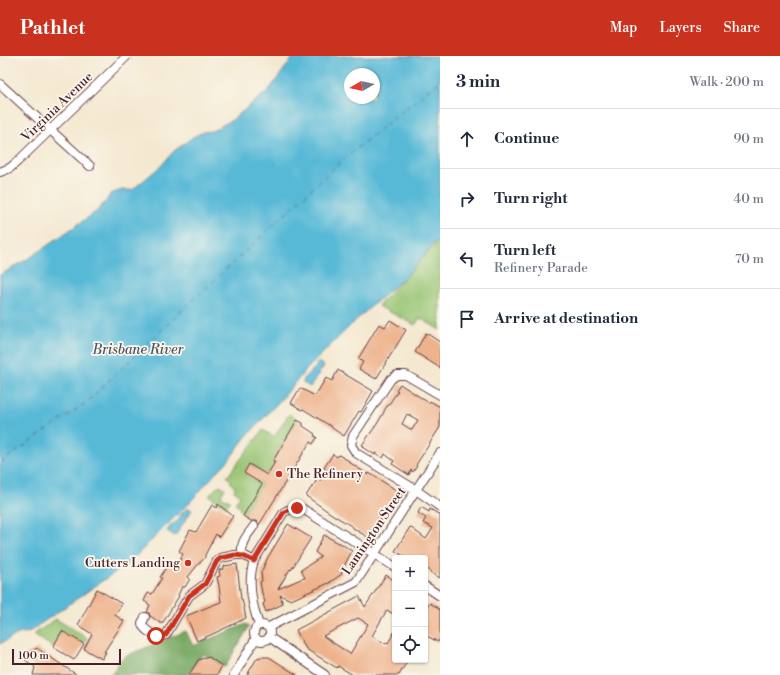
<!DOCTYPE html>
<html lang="en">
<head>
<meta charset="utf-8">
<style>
  body { margin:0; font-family:"Libre Bodoni",serif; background:#f6f6f7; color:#1f2937 }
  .controls { position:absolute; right:12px; bottom:12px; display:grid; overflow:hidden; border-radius:4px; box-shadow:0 1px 3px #0004 }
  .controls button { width:36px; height:36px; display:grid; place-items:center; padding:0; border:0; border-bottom:1px solid #e0e1e3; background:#fff; color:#1f2937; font:20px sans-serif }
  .compass { position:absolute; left:344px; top:12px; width:36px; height:36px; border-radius:50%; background:#fff; box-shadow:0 1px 3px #0004; rotate:261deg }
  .scale { position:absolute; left:12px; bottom:10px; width:109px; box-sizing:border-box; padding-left:4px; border:2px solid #4a1f2b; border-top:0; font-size:11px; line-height:14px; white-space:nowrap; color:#4a1f2b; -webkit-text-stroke:3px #fbf7ec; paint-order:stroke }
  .stop { position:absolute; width:12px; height:12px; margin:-9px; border:3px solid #c8321e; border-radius:50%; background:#fff }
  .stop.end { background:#c8321e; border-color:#fff; box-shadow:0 1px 4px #0008 }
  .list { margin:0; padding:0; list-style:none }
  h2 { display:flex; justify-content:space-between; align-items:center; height:52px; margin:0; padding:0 16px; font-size:17px }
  h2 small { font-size:13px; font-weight:400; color:#747a83 }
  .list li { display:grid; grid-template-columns:26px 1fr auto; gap:12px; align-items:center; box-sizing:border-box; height:60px; padding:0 16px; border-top:1px solid #e0e1e3 }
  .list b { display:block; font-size:15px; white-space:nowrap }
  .list p { margin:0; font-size:13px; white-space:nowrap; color:#747a83 }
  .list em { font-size:13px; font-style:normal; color:#747a83 }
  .icon { flex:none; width:22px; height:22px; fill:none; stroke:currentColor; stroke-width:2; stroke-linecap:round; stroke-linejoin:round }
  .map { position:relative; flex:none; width:440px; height:619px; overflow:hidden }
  header { display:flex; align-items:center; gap:24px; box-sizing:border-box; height:56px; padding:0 20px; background:#c8321e; color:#fff }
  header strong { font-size:19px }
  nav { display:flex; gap:22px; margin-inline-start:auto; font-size:14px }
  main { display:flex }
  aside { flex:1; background:#fff }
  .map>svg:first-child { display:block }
  .green { fill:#94c270; stroke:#6f704e }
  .forest { fill:#77a862; stroke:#606446 }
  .water { fill:#58b9d7; stroke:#516c81; fill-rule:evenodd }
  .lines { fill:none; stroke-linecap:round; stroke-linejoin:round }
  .ferry { stroke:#4f5567; stroke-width:1; stroke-dasharray:5 4; stroke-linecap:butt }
  .building { fill:#eeb28c; fill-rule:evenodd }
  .minor-casing { stroke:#643d44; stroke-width:10 }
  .minor { stroke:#fff; stroke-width:8 }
  .route { stroke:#c8321e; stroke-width:5 }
  .poi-dot { fill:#c8321e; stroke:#fbf7ec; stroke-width:1.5 }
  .labels { text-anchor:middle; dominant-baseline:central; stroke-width:3.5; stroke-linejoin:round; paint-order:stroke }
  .street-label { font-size:13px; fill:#4a1f2b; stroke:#fbf7ec }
  .poi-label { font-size:13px; fill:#4a1f2b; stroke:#fbf7ec; text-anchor:start }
  .water-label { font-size:14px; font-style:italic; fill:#4f5567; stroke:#fbf7ec }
</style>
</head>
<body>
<header>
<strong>Pathlet</strong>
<nav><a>Map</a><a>Layers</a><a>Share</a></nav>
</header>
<main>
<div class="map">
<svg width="440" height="619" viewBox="0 0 440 619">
  <rect width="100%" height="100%" fill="#fbf7ec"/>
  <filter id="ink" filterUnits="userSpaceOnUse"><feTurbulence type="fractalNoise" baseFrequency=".025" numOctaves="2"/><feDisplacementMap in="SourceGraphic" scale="8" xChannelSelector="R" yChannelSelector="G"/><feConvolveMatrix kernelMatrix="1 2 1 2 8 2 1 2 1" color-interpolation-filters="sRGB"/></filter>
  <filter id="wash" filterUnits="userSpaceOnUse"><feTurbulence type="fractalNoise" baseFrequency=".012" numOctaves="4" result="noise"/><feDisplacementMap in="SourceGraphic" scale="16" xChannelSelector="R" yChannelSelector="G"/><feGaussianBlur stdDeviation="0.9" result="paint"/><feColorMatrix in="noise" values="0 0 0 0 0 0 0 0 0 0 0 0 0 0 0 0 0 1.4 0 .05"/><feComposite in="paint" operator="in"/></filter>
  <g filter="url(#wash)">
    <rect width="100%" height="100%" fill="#f4e8d0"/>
    <path class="green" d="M440,183V274L420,262L415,269L378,250Z
      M289,358L297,364L289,378L290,380L288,379L273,404L275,406L267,419L249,408L244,417L262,428L245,457L239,453L240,451L235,448L240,439L234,435L235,431L233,430V428L230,426L231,424L227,421L263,374L274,381Z
      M219,429L225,432L221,440L230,445L226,451L209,440Z
      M56,563L87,582L84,588L62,575L53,591L33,579Z"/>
    <path class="forest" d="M246,568L249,571L225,611L203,598L187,619H111L123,601L186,575L193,590Z"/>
    <path class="water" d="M294,0H440V181L406,220L356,264L304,316L286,338L245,382L228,405L214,419L189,447L131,505L29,576L18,578L0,588V219L31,201L97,155L107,144L110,138L122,134H132L161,110L174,95L193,81L203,76L212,75L232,64L269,34ZM350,18H374V42H350Z
      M318,306L324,310L310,331L303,327C304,319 310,317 315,312C316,310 317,308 318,306Z
      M188,452L192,454L175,480L167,475L171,469L178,465L182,457Z"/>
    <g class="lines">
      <path class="ferry" d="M0,407L87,346L173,263L346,101L436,28L440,26"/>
    </g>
    <g id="blocks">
      <path class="building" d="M390,264L406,274L376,323L359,313L363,306L358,303L379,268L385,271Z
        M426,277L440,286V312L415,296Z
        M338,314L373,335L361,356L359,355L344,380L332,372V371L303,353L302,354L291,347L300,332L315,340L326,322L332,325Z
        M400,328L429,347L430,345L440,351V371L416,409L417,410L413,416L411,414L409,419L392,408L394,405L385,398L383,402L375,397V399L363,391L364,390L362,389L377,368L384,356V355L387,350H388L391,345L398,335L396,334ZM407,358L418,364L412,374L402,368Z
        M297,364L303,367V370L315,378L314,380L317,381L313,388L310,386L259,469L257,465H251L243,460L262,428L244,417L249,408L267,419L275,406L273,405Z
        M333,398L337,401L339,399L349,405V406L355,410L368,419L369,417L393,432L397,436L398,440L386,459L384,458L380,465H379L372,476H373L369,482L353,472V471L333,459L306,440L313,429H314L316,425L319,426L324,419L327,414L324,412Z
        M218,448L233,460L219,481L216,478L205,499V501L201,506H200L188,521L190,523L185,531H182L178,539L179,540L162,568L150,560L149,557L147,556L150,549L144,545L148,537L152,538L162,522L160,521L168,509L178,508L183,498L179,495L190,474L196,476L212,449L217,452Z
        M421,451L429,456L430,453L440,459V522L430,516L431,515L425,512V502H407L395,495L410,471L426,483L433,472L423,467L426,462L418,457Z
        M288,468L311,482L291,514L290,513L278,533L301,523L305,522L301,514L321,501L315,496L324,479L339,487H340L352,495L341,516L342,518L330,526H331L291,544L280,539L283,548L266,556L263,548L265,546L262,537L260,526L262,525L261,517L267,503Z
        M237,508L241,543H242L246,562L219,575L197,585L186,560L208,551L221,546L219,530L217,521L220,520L219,514L224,513V510Z
        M386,519L395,525V559L387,554L372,580L386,588L387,586L388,587L395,575V604H408L399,619H353L338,610L337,612L306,593L296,574L359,540L365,551ZM358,562L368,568L350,598L323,580Z
        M97,533L122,548L115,559L124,565L104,596H106L102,603L84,593L92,578L78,569Z
        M430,547L440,554V582L438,586L425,579V554Z
        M62,575L84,588L74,604L53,591Z
        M37,592L50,601L77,619H33L35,611L21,601Z
        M209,601L222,610L217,619H189L198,604Z
        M261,601H269L297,619H247L257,602Z"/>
    </g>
  </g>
  <g filter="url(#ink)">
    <use href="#blocks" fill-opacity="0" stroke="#643d44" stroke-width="1"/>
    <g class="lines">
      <defs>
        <path id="minor" d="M0,28L90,110
          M0,116L10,112L18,105L127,0
          M440,339L406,319H397L391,323L353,380L351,389L356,397L416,434L440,451
          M243,499C239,487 247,480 254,470
          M425,530L440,540
          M145,561C145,562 143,565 142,567C142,572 151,578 156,580C159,581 163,580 166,579L189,540L205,528L217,505L221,502L235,499H243L254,505
          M254 577a8 8 0 1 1 16 0a8 8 0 1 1-16 0Z
          M259,569C252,549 247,526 254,505L284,456C291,452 296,452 303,453L395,511
          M269,571L356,526L440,397
          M269,581L325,619
          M234,619L256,582"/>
      </defs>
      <use href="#minor" class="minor-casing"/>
      <use href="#minor" class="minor"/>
    </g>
  </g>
  <g class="lines" filter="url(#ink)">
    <path class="route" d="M156,580H161L166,579L189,540L205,528L217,505L221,502L235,499L243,500L254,505L284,456L291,453L297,452"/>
  </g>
  <g class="poi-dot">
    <circle cx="279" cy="418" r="4"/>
    <circle cx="188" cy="507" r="4"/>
  </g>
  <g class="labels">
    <g class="street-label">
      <text transform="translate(57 51) rotate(-44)">Virginia Avenue</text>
      <text transform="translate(374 475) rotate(-56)">Lamington Street</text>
    </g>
    <g class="poi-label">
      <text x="287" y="418">The Refinery</text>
      <text x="180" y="507" text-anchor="end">Cutters Landing</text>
    </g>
    <g class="water-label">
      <text x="138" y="294">Brisbane River</text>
    </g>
  </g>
</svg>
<div class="controls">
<button>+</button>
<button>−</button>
<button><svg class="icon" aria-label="locate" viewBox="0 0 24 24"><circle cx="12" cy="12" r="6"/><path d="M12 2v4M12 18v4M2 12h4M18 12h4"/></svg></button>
</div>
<svg class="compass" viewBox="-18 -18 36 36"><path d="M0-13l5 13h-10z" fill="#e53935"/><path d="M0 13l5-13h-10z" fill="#747a83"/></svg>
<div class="scale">100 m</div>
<div class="stop" style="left:156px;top:580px"></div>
<div class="stop end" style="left:297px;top:452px"></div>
</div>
<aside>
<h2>3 min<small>Walk · 200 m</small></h2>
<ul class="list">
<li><svg class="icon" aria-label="ahead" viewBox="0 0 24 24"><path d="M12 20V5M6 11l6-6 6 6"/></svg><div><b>Continue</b></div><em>90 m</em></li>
<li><svg class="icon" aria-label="right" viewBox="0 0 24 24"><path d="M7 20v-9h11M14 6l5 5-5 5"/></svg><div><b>Turn right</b></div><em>40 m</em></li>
<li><svg class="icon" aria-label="left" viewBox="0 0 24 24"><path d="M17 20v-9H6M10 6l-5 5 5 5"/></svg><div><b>Turn left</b><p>Refinery Parade</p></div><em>70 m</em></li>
<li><svg class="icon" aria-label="arrive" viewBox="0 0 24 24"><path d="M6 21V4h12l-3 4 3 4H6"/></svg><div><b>Arrive at destination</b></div></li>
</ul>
</aside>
</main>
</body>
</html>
